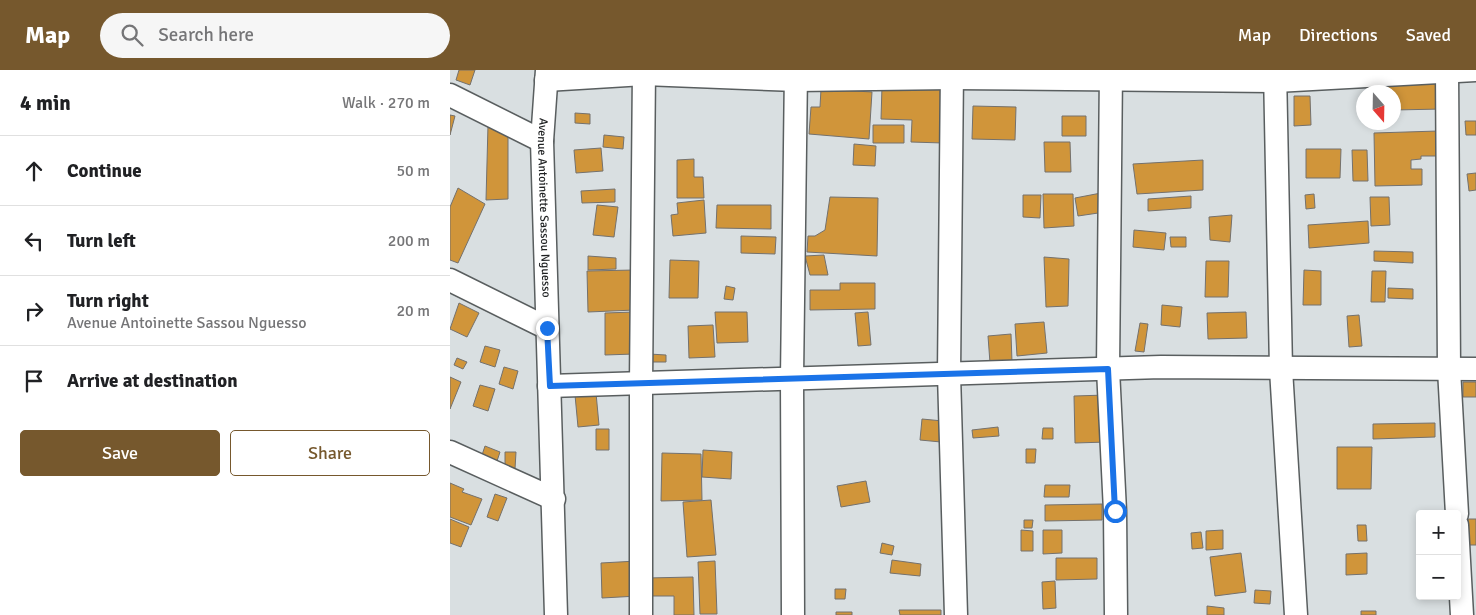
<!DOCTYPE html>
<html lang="en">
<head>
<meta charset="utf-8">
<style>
  body { margin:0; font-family:Signika,sans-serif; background:#f6f6f6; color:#202124 }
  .controls { position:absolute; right:15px; bottom:15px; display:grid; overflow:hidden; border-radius:5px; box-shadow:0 2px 8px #0003 }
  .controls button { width:45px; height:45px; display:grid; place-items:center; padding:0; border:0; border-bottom:1px solid #e0e0e0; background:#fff; color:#202124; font:25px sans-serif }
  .compass { position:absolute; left:906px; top:15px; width:45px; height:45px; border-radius:50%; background:#fff; box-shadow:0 2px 8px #0003; rotate:160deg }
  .stop { position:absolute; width:15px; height:15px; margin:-11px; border:4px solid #1a73e8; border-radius:50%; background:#fff }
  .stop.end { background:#1a73e8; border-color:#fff; box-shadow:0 1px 5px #0008 }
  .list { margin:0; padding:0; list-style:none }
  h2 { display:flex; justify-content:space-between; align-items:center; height:65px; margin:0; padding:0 20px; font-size:21px }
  h2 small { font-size:16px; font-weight:400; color:#757577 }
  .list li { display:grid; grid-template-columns:32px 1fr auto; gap:15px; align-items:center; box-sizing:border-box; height:70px; padding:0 20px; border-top:1px solid #e0e0e0 }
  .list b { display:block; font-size:19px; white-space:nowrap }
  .list p { margin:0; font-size:16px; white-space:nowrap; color:#757577 }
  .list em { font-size:16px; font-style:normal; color:#757577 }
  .actions { display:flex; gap:10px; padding:15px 20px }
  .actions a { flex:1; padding:11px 0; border:1px solid #76582d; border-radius:5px; text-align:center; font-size:18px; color:#76582d }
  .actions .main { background:#76582d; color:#fff }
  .icon { flex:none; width:28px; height:28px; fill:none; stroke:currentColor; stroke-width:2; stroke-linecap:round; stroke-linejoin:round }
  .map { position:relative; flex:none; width:1026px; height:545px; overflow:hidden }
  header { display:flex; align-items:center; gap:30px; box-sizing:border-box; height:70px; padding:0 25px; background:#76582d; color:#fff }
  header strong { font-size:24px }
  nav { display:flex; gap:28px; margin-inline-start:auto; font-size:18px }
  .search { width:350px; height:45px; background:#f6f6f6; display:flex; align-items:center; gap:12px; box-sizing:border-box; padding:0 18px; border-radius:28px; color:#757577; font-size:19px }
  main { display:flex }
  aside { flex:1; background:#fff }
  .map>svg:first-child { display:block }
  .building { fill:#d0953a; stroke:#74716d }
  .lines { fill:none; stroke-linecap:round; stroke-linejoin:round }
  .street-casing { stroke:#595e5f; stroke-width:25 }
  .street { stroke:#fff; stroke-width:22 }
  .route { stroke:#1a73e8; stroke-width:6 }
  .labels { text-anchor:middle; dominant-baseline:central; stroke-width:4.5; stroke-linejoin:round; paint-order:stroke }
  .street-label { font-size:12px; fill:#1e2021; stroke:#d9dfe1 }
</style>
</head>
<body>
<header>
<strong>Map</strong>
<div class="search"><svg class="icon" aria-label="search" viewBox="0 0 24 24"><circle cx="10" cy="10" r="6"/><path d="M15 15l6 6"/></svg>Search here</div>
<nav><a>Map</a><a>Directions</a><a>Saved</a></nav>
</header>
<main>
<aside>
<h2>4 min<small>Walk · 270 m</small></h2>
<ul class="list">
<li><svg class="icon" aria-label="ahead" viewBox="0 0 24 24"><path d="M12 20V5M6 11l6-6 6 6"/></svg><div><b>Continue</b></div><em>50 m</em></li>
<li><svg class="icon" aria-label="left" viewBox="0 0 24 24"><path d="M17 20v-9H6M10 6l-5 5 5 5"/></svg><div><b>Turn left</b></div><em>200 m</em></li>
<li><svg class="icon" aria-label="right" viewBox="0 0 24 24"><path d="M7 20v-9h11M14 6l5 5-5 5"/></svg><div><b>Turn right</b><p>Avenue Antoinette Sassou Nguesso</p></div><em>20 m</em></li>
<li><svg class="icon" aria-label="arrive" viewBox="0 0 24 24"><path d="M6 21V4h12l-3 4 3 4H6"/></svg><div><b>Arrive at destination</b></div></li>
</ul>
<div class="actions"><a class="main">Save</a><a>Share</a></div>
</aside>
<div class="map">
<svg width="1026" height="545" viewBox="0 0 1026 545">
  <rect width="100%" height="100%" fill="#d9dfe1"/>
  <path class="building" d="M9,0H25L20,15L6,10Z
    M993,8L992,39L944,40V22H927V10Z
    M432,16L494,17L493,73L461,72L462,50L431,49Z
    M371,19L422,22L419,69L359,64L361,37H370Z
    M844,26H860L861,55L844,56Z
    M523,36L566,37L565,70L522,69Z
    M125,43L140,44V54L125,53Z
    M0,45L5,46L0,65Z
    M612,46H636V66H612Z
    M1015,51H1026V65H1016Z
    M38,55L58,61V129L36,130Z
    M423,55H454V73H423Z
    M988,61V86H971V89L961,90V99H972V115L925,116L924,63Z
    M154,65L174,67L173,79L153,77Z
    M594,72H620L621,102H595Z
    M404,74L426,76L425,96L403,95Z
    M151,78L153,101L126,103L124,80Z
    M856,79H891L890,108H856Z
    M902,80H917L918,111H903Z
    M244,89V107H253L254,128H227V90Z
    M753,90V120L687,124L683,94Z
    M1026,103V120L1019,121L1017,104Z
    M8,118L35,134L8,193L0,190V137Z
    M165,119V132L132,133L131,121Z
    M651,123L655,142L628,146L625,128Z
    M593,124H623L624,156L594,158Z
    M864,124L865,138L856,139L855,125Z
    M573,125H591L590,148L573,147Z
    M741,126V138L698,141V129Z
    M380,127L428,128L427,186L357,182L358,166H365L375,160Z
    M920,127H939L940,155L921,156Z
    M254,130L256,163L223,166L221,145L228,144L227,133Z
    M147,135L168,137L164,167L143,165Z
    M267,135H321V159L266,158Z
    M782,145L780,172L760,170L759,147Z
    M918,151L919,173L859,178L858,155Z
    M684,160L716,163L714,180L683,177Z
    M291,166L326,167L325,184L291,183Z
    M720,167H736V177H721Z
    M924,181L963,182V193L924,191Z
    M374,185L378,205H360L355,186Z
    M138,186L166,188V199L138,200Z
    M594,187L619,189L618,236L596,237Z
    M220,190L249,191L248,228H219Z
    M756,191H779L778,227H755Z
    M184,200L185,240L138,242L137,201Z
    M854,200L871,201V235H853Z
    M922,201H936L935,232H921Z
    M390,213H425V239L360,240V220H390Z
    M276,216L285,218L283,230L274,229Z
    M938,218L963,219V229L938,228Z
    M9,233L29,243L17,267L0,259Z
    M712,235L732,237L730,257L711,255Z
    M184,242V284L155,285V243Z
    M265,242H297L298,272L267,273Z
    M418,242L421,275L408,276L405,243Z
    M796,242L797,268L758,269L757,243Z
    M909,245L912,276L899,277L897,246Z
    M594,252L597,283L567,286L565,254Z
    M690,253L698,254L694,282L685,281Z
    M263,255L265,287L239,288L238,256Z
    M561,264L562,292L540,293L538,266Z
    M35,276L50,280L45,297L30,292Z
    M199,284L216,285V292H199Z
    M7,288L17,292L13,299L4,295Z
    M54,297L68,301L63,319L49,314Z
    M0,307L11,312L0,339Z
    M1013,312H1026V327H1013Z
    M30,315L45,319L38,341L23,336Z
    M146,323L149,355L128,357L125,325Z
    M656,325L657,372L625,373L624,326Z
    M472,349L493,351L491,372L470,370Z
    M985,353V367L923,369V354Z
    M548,357L549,366L523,368L522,360Z
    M593,358H603V369H592Z
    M146,359H159V380H146Z
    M35,376L50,382L47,391L32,385Z
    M887,377H922L921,419H887Z
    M576,379H586L585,393H576Z
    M253,380L282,382L281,409L252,407Z
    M55,382H66L65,399L55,398Z
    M212,383L251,384L252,430L211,431Z
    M416,411L420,432L391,437L387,416Z
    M0,413L14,419L12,422L32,429L21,455L0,447Z
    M595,415H620L619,427H594Z
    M45,424L57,428L48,451L37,447Z
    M261,430L266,485L237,487L233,432Z
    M652,434V450L595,451V435Z
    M0,449L19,457L11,477L0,473Z
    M1018,449H1026V475H1018Z
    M574,450H583L582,458H574Z
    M907,455H916L917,471H908Z
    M571,460L583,461V481H571Z
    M593,460H612V483L593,484Z
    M773,460V479L756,480V461Z
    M751,462L753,478L742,479L741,463Z
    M432,473L444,476L442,485L430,483Z
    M791,483L796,522L765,526L760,487Z
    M917,483V504L896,505V484Z
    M606,488H647V509L606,510Z
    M442,490L471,494L470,506L440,503Z
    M187,491L188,526L152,528L151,493Z
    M265,491L267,544H250L248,492Z
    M243,507L244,545H224V526H199L197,508Z
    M605,511L606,538L593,539L592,512Z
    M385,519H396L395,529H385Z
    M805,520L821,521L820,534L804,533Z
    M757,536L774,538V545H757Z
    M449,540H491V545H450Z
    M911,541H926V545H911Z
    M386,542H402V545H386Z"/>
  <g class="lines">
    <defs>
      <g id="street">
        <path id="s1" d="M97,0L92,71L106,545"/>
        <path d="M502,0L499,304L506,545"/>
        <path d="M661,0L658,299L665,441L666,545"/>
        <path d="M825,0L831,299L846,545"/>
        <path d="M997,0L999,299L1007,444"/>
        <path d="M96,10L194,4L346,10L502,8L826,11L1026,0"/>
        <path d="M0,25L92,71"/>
        <path d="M0,210L97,258"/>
        <path d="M99,316L711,297L1026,299"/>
        <path d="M0,382L104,429"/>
        <path d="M1007,455L1012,545"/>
        <path d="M191,545V313L194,0"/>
        <path d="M343,545L342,308L346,0"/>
      </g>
    </defs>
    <use href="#street" class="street-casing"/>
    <use href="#street" class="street"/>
  </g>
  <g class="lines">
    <path class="route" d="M97,258L100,316L658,299L665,441"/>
  </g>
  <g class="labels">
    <g class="street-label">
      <text stroke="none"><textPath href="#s1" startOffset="138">Avenue Antoinette Sassou Nguesso</textPath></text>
    </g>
  </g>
</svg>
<div class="controls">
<button>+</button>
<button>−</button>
</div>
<svg class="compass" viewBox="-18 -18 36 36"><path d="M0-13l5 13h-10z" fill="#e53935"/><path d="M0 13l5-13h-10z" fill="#757577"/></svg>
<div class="stop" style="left:665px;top:441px"></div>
<div class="stop end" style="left:97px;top:258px"></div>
</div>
</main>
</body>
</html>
